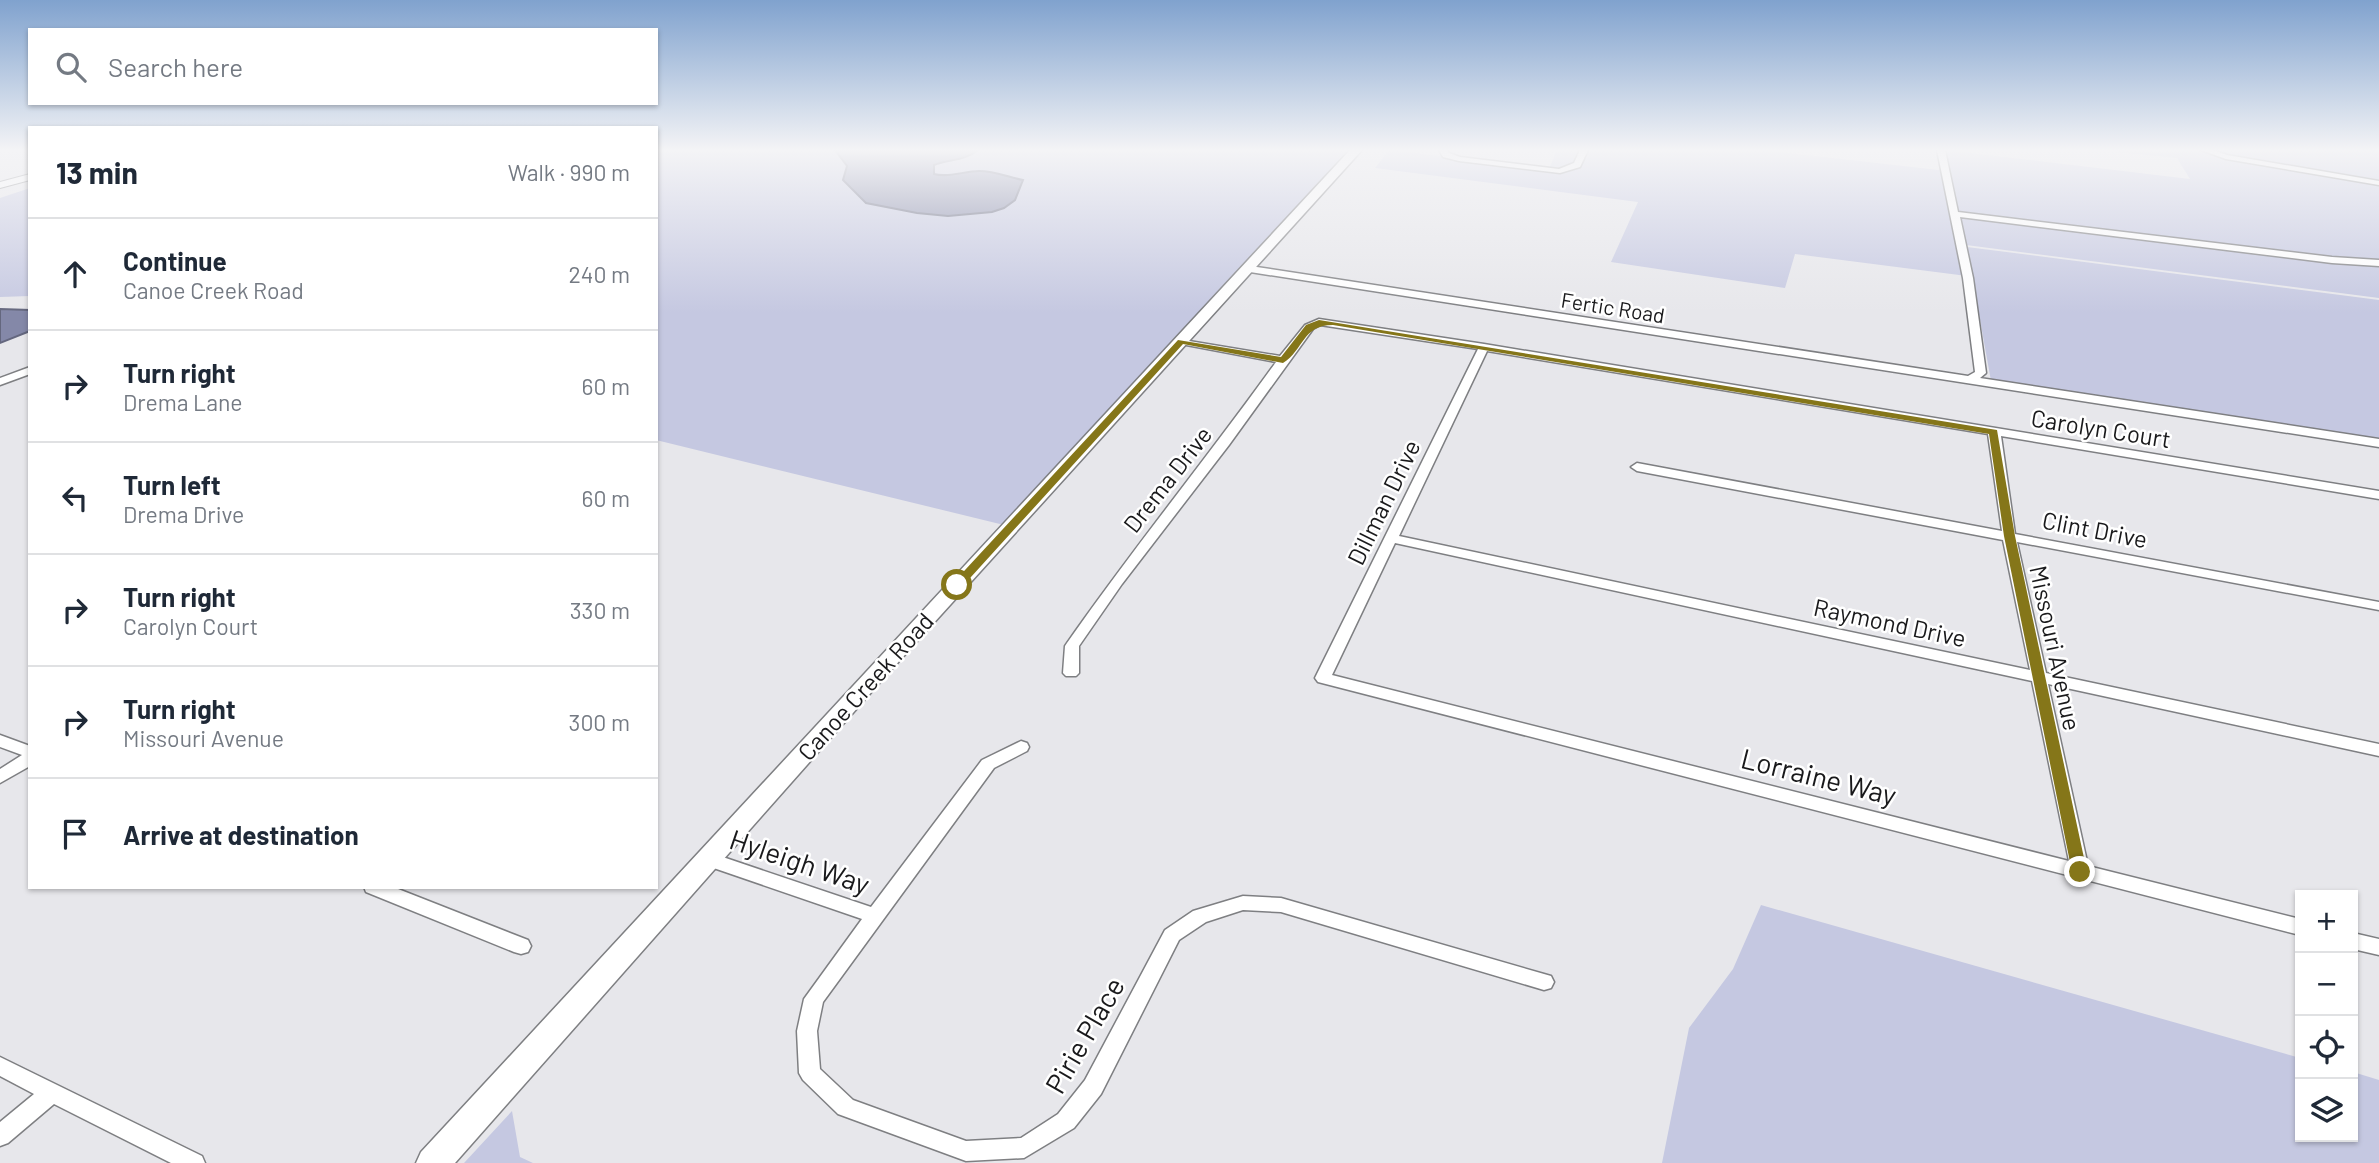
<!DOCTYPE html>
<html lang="en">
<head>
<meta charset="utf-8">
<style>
  body { margin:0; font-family:Barlow,sans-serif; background:#f6f6f7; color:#1f2937 }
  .controls { position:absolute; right:21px; bottom:21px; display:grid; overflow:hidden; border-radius:0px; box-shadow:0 2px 5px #0004 }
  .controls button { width:63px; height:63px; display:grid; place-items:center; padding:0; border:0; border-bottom:2px solid #e0e1e3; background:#fff; color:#1f2937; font:35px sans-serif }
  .stop { position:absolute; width:21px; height:21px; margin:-16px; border:5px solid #857619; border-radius:50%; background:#fff }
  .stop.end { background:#857619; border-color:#fff; box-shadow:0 2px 7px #0008 }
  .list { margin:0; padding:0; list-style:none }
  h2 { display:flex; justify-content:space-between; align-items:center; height:91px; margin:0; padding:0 28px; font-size:30px }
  h2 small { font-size:23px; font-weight:400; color:#747a83 }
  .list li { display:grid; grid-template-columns:46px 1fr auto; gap:21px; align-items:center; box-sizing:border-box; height:112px; padding:0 28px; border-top:2px solid #e0e1e3 }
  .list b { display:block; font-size:26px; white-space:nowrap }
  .list p { margin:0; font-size:23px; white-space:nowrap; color:#747a83 }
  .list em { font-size:23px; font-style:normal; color:#747a83 }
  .icon { flex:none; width:38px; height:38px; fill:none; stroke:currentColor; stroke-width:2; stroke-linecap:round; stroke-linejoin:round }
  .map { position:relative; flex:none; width:2379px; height:1163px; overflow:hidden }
  .search { position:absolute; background:#fff; box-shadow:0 2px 5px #0004; left:28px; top:28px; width:630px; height:77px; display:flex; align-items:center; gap:18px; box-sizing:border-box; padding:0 24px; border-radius:0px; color:#747a83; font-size:26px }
  .panel { position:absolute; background:#fff; box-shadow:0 2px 5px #0004; left:28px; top:126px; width:630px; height:763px; border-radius:0px }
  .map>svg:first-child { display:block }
  .green { fill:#c5c8e1 }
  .water { fill:#8488a8; stroke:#64677e; stroke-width:2 }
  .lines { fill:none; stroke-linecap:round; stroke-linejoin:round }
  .minor-casing { stroke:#7e7f82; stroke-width:3 }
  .tertiary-casing { stroke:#7e7f82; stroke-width:2 }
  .secondary-casing { stroke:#7e7f82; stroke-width:3 }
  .minor { fill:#fff; fill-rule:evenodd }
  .tertiary { fill:#fff; fill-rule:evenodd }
  .secondary { fill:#fff; fill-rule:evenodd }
  .route { fill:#857619 }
  .labels { text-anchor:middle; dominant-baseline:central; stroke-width:5; stroke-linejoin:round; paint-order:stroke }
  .far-street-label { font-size:21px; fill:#19191b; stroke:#fff }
  .street-label { font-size:24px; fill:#19191b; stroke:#fff }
  .near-street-label { font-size:28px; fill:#19191b; stroke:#fff }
</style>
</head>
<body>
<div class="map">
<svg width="2379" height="1163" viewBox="0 0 2379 1163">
  <rect width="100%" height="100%" fill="#e7e7eb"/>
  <path class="green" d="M656,150H835L847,166L856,193L866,203L917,213L948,216L1015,200L1023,180C1008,177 994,171 979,171C963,171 949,178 934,174L933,165C949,159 964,161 978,150H1351L1004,525L656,440Z
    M1389,150L1549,169L1557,150H1762L1947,171L1944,150L2190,179L2177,158L2096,150H2379V298L1966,245H1962L1967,276L1795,254L1785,288L1611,262L1638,202L1375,168Z
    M30,188V296L0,297V198Z
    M1967,247L2379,300V442L1991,381Z
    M1761,905L2300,1058V1137H2353V1072L2379,1080V1163H1662L1689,1028L1733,969Z
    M512,1111L520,1157L533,1163H464Z"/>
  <path class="water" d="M835,150H978C965,161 949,159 934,165V174C949,178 964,171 979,171C995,171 1008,177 1023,180L1015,200L1004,208L992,212L948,216L917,213L866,203L843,180L847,166Z
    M0,309L30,310V331L0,343Z"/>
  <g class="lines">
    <defs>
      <path id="minor" d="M1439,150H1447L1449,153L1460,157L1559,169L1574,163L1580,150H1588L1580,167L1560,173L1459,161L1443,157Z
        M1937,150H1945L1958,212L2332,257L2379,260V266L2332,263L1960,217L1973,278L1986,373L1980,378L2379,439V447L1250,272L1245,269L1250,266L1968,376L1975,372L1963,278Z
        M2201,150H2213L2227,155L2379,181V185L2226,159Z
        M1319,319L1484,344L2379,491V499L2001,436L2015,534L2379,602V610L2017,542L2046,673L2379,744V756L2048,684L2088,866L2300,919V935L1318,682L1315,678L1478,349L1320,325L1313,329L1229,445L1122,584L1079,646V673L1076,676H1066L1063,673L1065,646L1067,643C1134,547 1208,457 1276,362L1181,344L1177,343V339L1280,356L1305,325ZM1487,351L1988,434L2002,531L1637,463L1631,467L1637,471L2003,540L2030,670L1399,536ZM1395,543L2032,681L2069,861L1332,675Z
        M30,367V374L0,385V378Z
        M0,735L30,746V766L0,783V769L22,755L0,747Z
        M1021,741L1027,743L1029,747L1027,751L994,768L823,1002L817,1031L820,1069L853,1100L966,1141L1021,1138L1058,1114L1085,1080L1165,930L1193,911L1243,896L1281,898L1544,974L1551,976L1554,982L1551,988L1544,990L1281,912L1243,910L1206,922L1179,940L1101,1094L1074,1128L1024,1158L966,1161L838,1114L803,1080L799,1073L797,1031L804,999L862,919L702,864L699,859L702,854L708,852L871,907L982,760Z
        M364,887H393L528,940L531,946L528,952L521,954L514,952L366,892Z
        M2353,933L2379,939V955L2353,949Z
        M0,1057L202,1156L205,1163H171L54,1104L8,1143L0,1146V1122L34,1094L0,1076Z"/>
      <path id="tertiary" d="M30,174V180L0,188V182Z"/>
      <path id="secondary" d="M1350,150H1362L883,679L455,1163H416L421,1152Z"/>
    </defs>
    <use href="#minor" class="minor-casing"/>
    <use href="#tertiary" class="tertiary-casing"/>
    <use href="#secondary" class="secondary-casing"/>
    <use href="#minor" class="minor"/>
    <use href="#tertiary" class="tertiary"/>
    <use href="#secondary" class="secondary"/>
  </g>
  <linearGradient id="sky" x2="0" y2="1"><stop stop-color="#80a2ce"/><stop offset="0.48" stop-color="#f4f4f6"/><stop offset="1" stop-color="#f4f4f6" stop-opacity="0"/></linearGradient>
  <rect width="2379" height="313" fill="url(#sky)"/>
  <path class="route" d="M1319,320L1997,430L2015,536L2087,872L2085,876L2080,877L2072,872L2004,536L1989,434L1333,325C1302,325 1304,350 1283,363L1183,344L961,588H953V583L1178,340L1281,357L1306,325Z"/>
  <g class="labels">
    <g class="far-street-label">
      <text transform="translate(1613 307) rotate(9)">Fertic Road</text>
    </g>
    <g class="street-label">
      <text transform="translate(2101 428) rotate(9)">Carolyn Court</text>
      <text transform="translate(1167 479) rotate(-52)">Drema Drive</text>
      <text transform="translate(1383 502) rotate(-64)">Dillman Drive</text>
      <text transform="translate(2095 529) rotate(11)">Clint Drive</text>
      <text transform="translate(1890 622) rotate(12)">Raymond Drive</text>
      <text transform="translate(2056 648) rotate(78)">Missouri Avenue</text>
      <text transform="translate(865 686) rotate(-48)">Canoe Creek Road</text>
    </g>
    <g class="near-street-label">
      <text transform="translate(1819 776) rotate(14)">Lorraine Way</text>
      <text transform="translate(800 861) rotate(19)">Hyleigh Way</text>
      <text transform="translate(1084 1035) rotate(-60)">Pirie Place</text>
    </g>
  </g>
</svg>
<div class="controls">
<button>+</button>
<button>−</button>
<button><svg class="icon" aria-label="locate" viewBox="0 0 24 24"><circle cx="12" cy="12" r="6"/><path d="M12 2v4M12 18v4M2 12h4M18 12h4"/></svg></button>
<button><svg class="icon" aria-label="layers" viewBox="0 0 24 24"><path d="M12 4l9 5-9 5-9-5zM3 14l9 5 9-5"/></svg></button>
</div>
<div class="stop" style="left:957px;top:585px"></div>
<div class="stop end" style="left:2080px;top:872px"></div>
<div class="search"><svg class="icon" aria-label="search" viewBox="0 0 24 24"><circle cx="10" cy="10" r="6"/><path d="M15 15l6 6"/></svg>Search here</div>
<section class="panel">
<h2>13 min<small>Walk · 990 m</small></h2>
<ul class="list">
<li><svg class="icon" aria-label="ahead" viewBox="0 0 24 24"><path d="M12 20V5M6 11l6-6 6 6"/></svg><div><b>Continue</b><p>Canoe Creek Road</p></div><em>240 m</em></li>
<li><svg class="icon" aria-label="right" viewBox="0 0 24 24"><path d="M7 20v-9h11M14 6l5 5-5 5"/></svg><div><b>Turn right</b><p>Drema Lane</p></div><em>60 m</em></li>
<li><svg class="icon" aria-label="left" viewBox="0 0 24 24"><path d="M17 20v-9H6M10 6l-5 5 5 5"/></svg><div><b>Turn left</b><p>Drema Drive</p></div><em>60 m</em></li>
<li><svg class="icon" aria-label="right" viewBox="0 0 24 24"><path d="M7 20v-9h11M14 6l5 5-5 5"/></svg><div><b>Turn right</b><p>Carolyn Court</p></div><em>330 m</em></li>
<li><svg class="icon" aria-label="right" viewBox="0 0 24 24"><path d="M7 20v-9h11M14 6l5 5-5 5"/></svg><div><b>Turn right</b><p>Missouri Avenue</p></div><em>300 m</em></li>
<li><svg class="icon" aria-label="arrive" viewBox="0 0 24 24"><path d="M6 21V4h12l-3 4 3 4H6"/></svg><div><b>Arrive at destination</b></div></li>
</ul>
</section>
</div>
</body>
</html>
